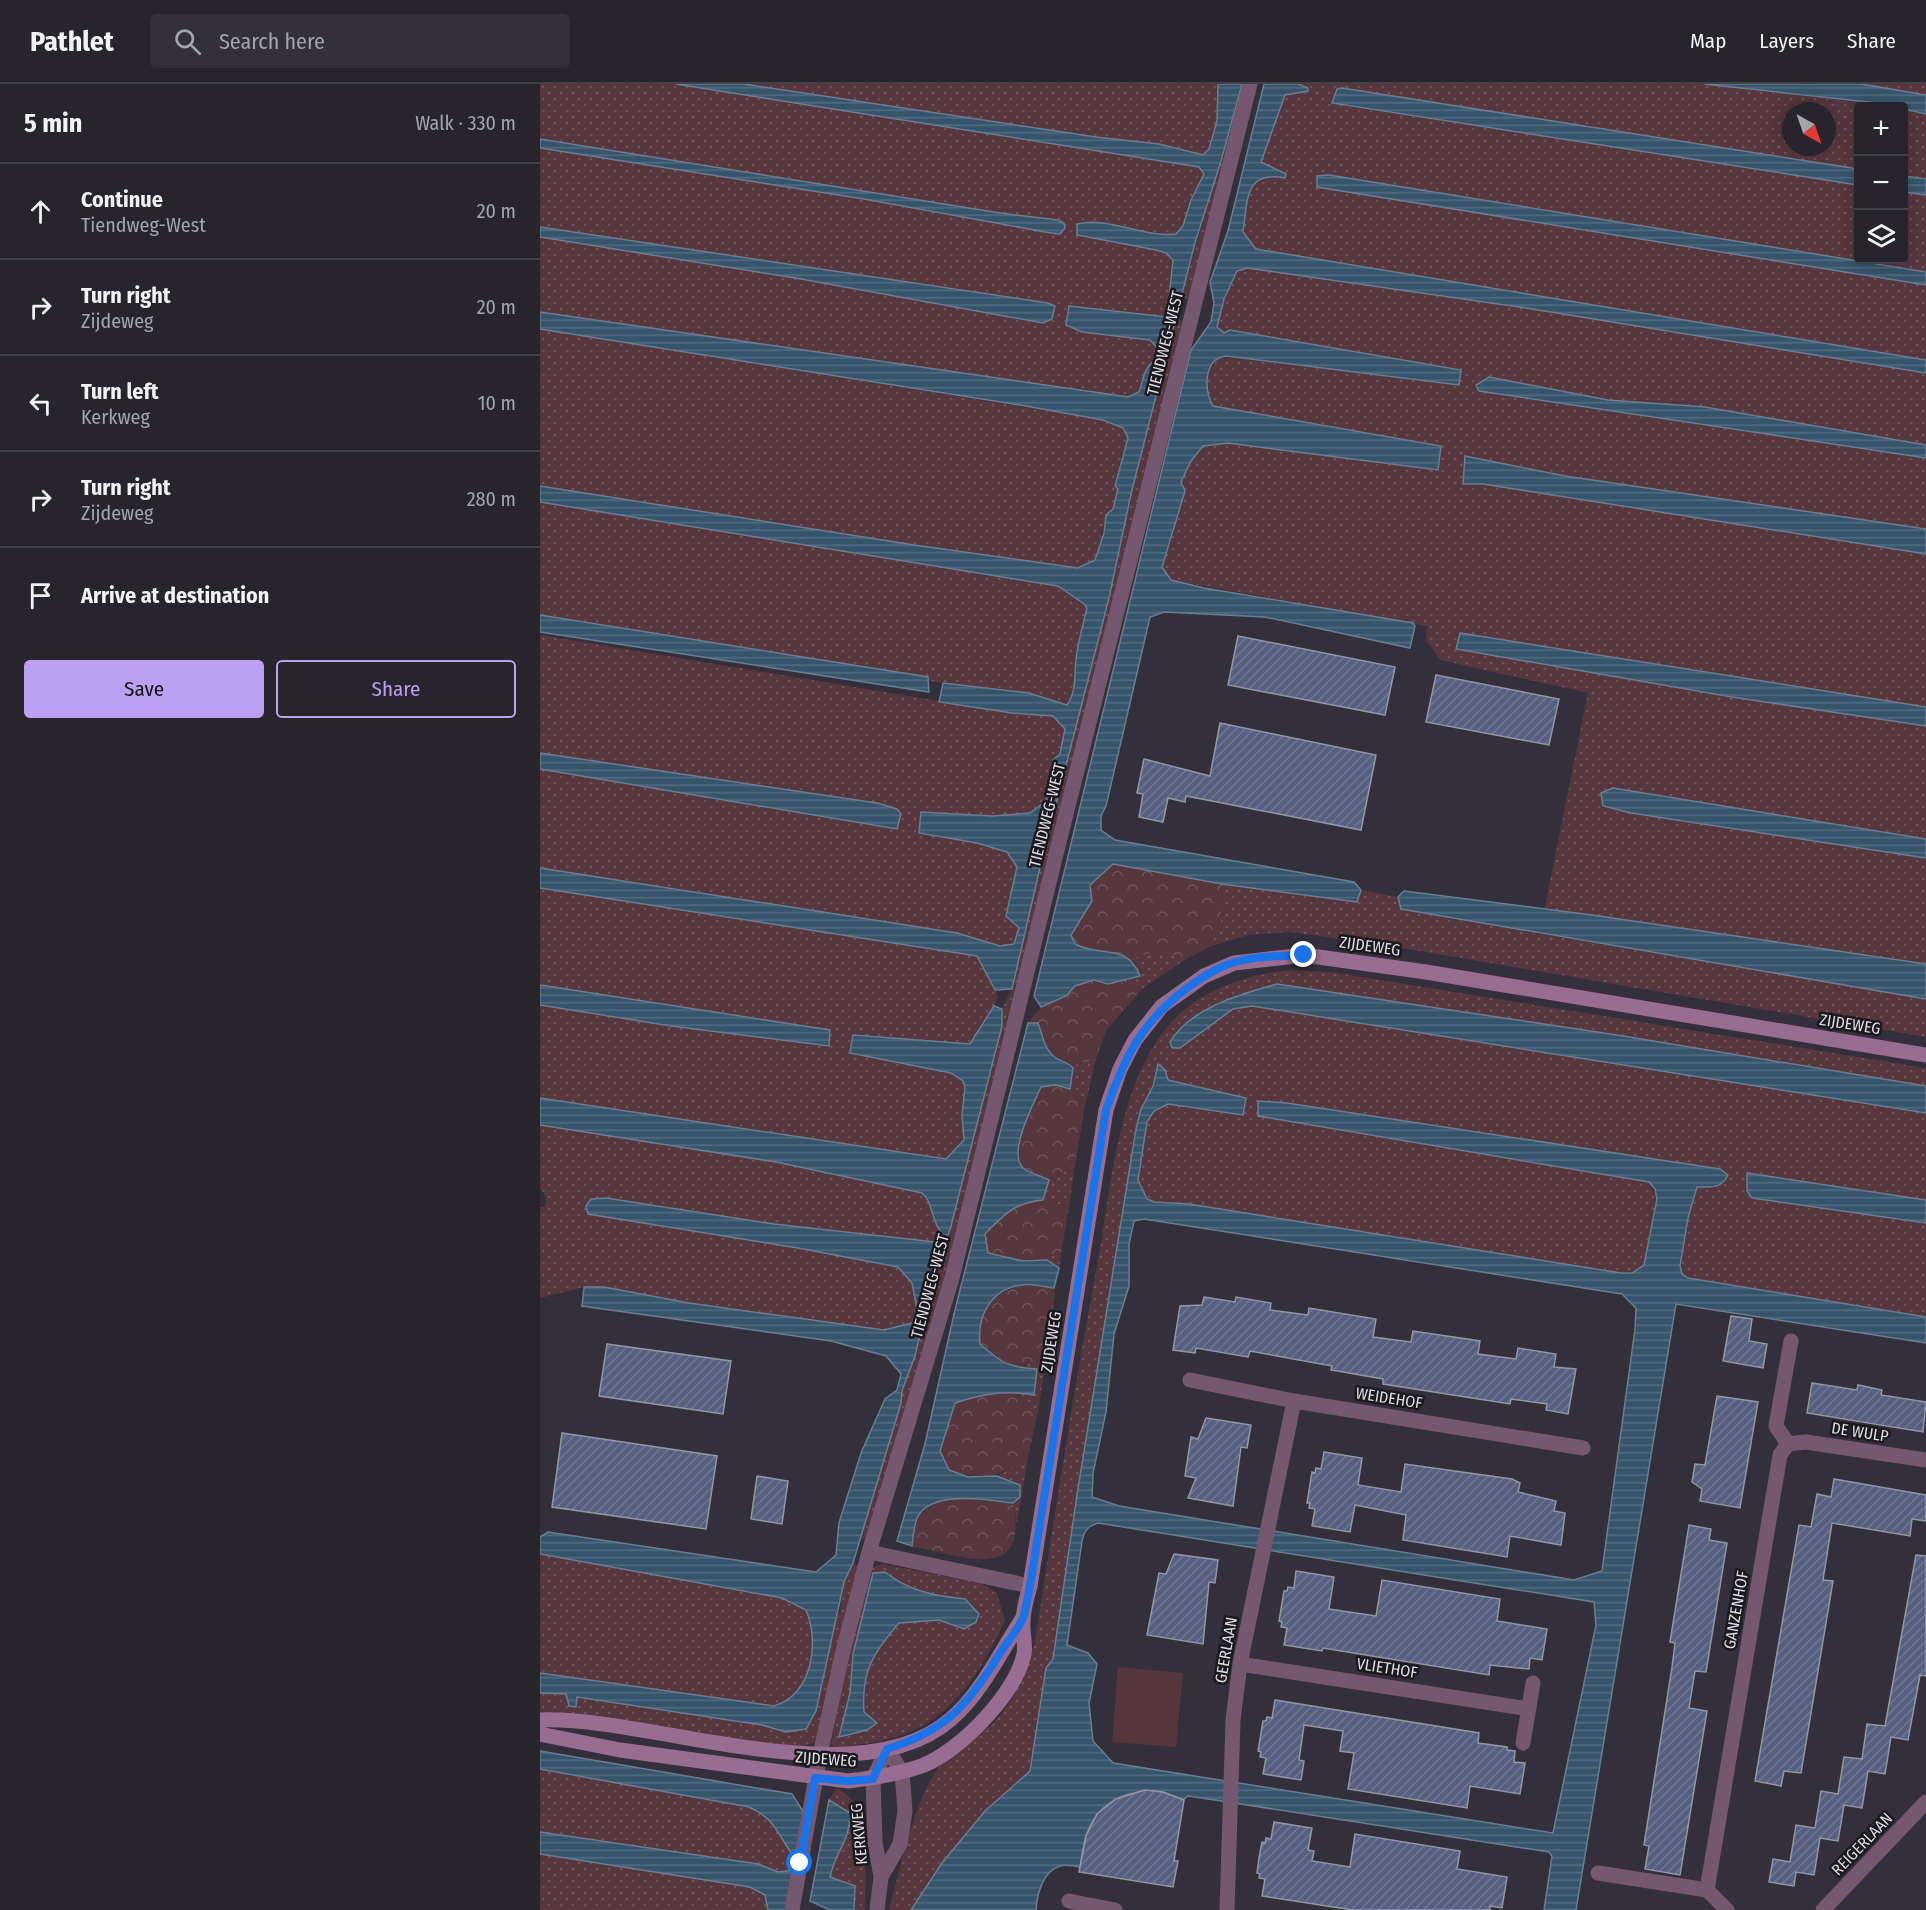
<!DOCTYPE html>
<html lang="en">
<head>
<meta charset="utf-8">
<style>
  body { margin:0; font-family:"Fira Sans Condensed",sans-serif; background:#333038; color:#f1f3f6 }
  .controls { position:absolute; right:18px; top:18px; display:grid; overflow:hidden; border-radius:6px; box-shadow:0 3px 15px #0003 }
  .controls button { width:54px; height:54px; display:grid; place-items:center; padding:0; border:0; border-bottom:2px solid #434148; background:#27242c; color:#f1f3f6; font:30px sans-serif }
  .compass { position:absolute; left:1242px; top:18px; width:54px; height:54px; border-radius:50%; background:#27242c; box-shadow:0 3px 15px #0003; rotate:140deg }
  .stop { position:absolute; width:18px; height:18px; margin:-14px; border:4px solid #1a73e8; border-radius:50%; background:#fff }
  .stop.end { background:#1a73e8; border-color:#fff; box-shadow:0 2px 6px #0008 }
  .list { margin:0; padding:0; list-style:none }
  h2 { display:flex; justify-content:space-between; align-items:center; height:78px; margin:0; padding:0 24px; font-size:26px }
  h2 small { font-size:20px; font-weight:400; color:#a4a4a9 }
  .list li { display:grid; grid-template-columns:39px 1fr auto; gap:18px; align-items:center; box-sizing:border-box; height:96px; padding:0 24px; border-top:2px solid #434148 }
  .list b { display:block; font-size:22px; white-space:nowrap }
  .list p { margin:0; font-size:20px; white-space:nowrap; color:#a4a4a9 }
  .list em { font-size:20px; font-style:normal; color:#a4a4a9 }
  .actions { display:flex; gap:12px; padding:18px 24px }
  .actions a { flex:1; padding:14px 0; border:2px solid #bca0f2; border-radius:6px; text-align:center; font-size:21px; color:#bca0f2 }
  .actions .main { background:#bca0f2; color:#111 }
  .icon { flex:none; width:33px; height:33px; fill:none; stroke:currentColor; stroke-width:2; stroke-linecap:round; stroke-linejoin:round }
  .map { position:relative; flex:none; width:1386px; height:1826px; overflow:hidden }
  header { display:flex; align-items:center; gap:36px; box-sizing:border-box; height:84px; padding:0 30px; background:#27242c; border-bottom:2px solid #434148 }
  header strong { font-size:28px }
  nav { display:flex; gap:33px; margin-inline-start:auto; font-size:21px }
  .search { width:420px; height:54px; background:#333038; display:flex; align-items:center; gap:15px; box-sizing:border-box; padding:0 21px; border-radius:6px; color:#a4a4a9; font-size:22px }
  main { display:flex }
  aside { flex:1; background:#27242c }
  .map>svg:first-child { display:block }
  .grass { fill:url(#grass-dots); fill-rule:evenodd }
  .forest { fill:url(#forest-crowns) }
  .park { fill:#57363e }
  .water { fill:url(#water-rules); stroke:#697e91; stroke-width:1.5; fill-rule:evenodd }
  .building { fill:url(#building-hatch); stroke:#9397a5; stroke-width:1.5 }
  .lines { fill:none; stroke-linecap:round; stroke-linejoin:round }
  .minor { stroke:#75586f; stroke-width:15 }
  .tertiary { stroke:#75586f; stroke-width:15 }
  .secondary { stroke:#996c91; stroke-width:15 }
  .route { stroke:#1a73e8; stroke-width:8 }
  .labels { text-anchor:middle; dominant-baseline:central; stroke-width:5; stroke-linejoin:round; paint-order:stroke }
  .street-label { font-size:16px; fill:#dfdde4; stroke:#1b191e }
</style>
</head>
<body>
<header>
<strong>Pathlet</strong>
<div class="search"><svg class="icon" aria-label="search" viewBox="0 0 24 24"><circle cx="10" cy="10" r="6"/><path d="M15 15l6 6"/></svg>Search here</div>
<nav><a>Map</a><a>Layers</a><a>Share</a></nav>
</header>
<main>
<aside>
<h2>5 min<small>Walk · 330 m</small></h2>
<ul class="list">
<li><svg class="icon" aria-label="ahead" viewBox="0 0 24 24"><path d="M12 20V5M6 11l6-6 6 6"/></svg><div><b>Continue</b><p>Tiendweg-West</p></div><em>20 m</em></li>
<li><svg class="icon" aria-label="right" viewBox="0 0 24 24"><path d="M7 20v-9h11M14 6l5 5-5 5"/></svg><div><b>Turn right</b><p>Zijdeweg</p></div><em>20 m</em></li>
<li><svg class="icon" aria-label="left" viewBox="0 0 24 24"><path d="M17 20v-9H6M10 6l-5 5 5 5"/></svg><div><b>Turn left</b><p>Kerkweg</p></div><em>10 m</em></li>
<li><svg class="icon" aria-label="right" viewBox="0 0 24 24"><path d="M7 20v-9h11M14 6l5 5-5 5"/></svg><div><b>Turn right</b><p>Zijdeweg</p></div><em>280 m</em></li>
<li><svg class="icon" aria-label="arrive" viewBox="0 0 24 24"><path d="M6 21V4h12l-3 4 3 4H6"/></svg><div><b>Arrive at destination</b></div></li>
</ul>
<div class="actions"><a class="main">Save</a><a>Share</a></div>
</aside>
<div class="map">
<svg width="1386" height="1826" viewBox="0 0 1386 1826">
  <defs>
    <pattern id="grass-dots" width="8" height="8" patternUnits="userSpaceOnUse" patternTransform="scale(1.5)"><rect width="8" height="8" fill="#57363e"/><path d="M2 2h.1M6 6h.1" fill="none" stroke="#6f535a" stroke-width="1.8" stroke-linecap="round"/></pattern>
    <pattern id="forest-crowns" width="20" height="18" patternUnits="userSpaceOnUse" patternTransform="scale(1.5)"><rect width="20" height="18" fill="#57363e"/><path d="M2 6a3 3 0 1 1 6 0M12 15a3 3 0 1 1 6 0" fill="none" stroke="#6f535a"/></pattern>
    <pattern id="water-rules" width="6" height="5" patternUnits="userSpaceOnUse" patternTransform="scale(1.5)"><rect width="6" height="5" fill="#36556d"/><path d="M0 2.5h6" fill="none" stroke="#536d82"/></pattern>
    <pattern id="building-hatch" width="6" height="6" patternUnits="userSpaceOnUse" patternTransform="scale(1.5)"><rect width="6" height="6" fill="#575f81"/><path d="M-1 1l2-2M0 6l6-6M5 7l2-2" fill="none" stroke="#6f7693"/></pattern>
  </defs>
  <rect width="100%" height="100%" fill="#34303b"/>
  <path class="grass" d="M0,0H136L659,83L665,90L651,116L643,142L636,150C603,154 569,132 537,140V151L616,166L626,169L633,176L627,233L530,222L542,248L611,256L622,269L619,275C604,280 604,295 599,308L588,313L0,228V153L261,195L503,239L508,219L0,143V64L324,115L520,150L518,136L460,129L0,55Z
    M203,0H678C676,8 679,12 679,20C680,35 674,60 663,71L619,60L556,53Z
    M702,0H705L648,215L641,214Z
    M758,0H1164L1347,22H1318V85L803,4L805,22L1318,101V176H1364V108L1386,111V188L789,91L777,103L1386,201V276L716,165L703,148C709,113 702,88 745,94L746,90L721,79L745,11L768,4ZM1251,27H1287V63H1251Z
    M1321,0H1386V11Z
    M1364,25L1386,30V95L1364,92Z
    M707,184L986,224L1386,289V361L1165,323L958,311L1386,374V445L1025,392L926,372L923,399L943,400L1386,470V623L920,549L916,564L1192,613L1386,642V755L1073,704L1063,722L1091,729L1386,774V880L1052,831L1004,827L1048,609L900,576L886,556L887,542L631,496L621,483L645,407L641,399L651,377L663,362L688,359L898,385L901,362L673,322C663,304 666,287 680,273L919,301L921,286L690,246L684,249L677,243L684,215L697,186Z
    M637,232L642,238L543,647L412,1166L378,1291L325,1455L319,1456L361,1319L362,1307L375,1272L394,1192L411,1142L462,942V925L472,905L502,775L569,514L591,410Z
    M0,245L563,336L583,344L588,354L579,380L578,405L573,425L566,431L558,468L554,476L538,484L374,461L0,402Z
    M0,418L518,502L547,524L536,576L533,613L527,621L489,609L403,599L0,534Z
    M0,551L472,629L513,632L525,645C525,658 523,668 513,676L506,717L490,729L452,732L437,759L467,768L477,783L466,831L479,844L474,860L460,862L417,849L0,784V685L357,745V725L0,669Z
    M682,800L816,818L821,806L858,813L861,825L900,833L1386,915V953L833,859L750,848L708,851L669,863L681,836Z
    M0,804L438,872L449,889L458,914L447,936L430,960L313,951L310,969L411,989L423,997L425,1003L424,1056L406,1075L0,1014V921L131,942L288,962L291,947L0,901Z
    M621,866L634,869L643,877L602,905L578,896L599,892L595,879L589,875Z
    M750,886L791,888L1386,984V1002L1077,951L699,910L655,934L633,953L640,964L693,925L712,922L1386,1029V1116L1208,1089V1112L1213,1114L1386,1139V1233L1148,1194L1142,1190L1139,1182L1148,1134L1157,1103L1177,1104L1134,1077L747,1019L719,1017L718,1031L1109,1098L1117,1115L1104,1181L1092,1189H1081L649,1120L614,1118L607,1115L598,1096L607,1038L614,1027L628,1020L702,1031L706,1014L628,996L625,991L615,986C613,1006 601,1025 596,1045L537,1411L513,1575L506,1584L490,1687L445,1727L402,1779L371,1826H349C359,1790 376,1709 400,1682C414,1667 434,1656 450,1642C474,1620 486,1587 495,1557C515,1430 534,1303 558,1177C572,1101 577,1002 629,941C659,906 706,891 750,886Z
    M556,975L545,1022L530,1005L533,991L531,982Z
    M0,1041L236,1078L382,1109L388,1114L401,1148L395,1158L234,1140L66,1114L46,1122L48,1130L258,1164L358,1183L372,1199L377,1225L372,1239L344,1246L149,1219L63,1203H44L0,1214V1123H5L6,1112L0,1104Z
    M535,1081L529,1123L503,1116L509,1096Z
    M521,1170L515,1211L518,1184L491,1175Z
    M506,1274L498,1328L497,1332L474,1308L494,1311L472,1283Z
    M488,1373L477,1439L473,1419L480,1413L457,1392Z
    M0,1470L242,1514L266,1526C279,1559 272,1610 234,1622L0,1589Z
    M313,1479L318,1482L279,1653L274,1659L259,1662L184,1655L0,1629V1609L26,1610L30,1622L36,1623L37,1612L222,1641L246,1648L300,1527L304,1498Z
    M343,1480L440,1499L457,1509L465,1537C423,1623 391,1658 291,1663L302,1598L330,1484Z
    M0,1685L209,1723C238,1736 237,1752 256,1775L254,1786L238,1788L218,1780L0,1748Z
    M297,1703L314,1718L326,1743L325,1826H315V1802L290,1793C295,1768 311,1756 310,1729L289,1716Z
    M0,1770L210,1803L226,1811L228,1826H0Z"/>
  <path class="forest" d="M573,780L682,800L681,836L669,863L643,877C625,862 609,870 589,875C573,864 552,870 535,860L531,851L533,845L542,836L550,801Z
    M554,895L568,900L578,896L602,905L566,947L556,975L531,982L506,966L503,952L488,939L501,923L526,912L535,902Z
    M516,1001L530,1005L545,1022L535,1081L509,1096C501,1092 489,1089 483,1084C467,1068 494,1019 501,1003Z
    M503,1116L529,1123L521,1170L483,1177L448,1169L445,1150C464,1132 476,1118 503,1116Z
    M482,1200L514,1204L515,1211L506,1274L472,1283L440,1260C436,1224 450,1214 482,1200Z
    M474,1308L497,1332L488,1373C457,1393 446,1399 409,1386L400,1367L415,1319L444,1310Z
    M410,1414L473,1419C490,1501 420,1472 372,1462L377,1433L394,1419Z"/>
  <path class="park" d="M578,1583L643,1589L636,1663L572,1658Z"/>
  <path class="water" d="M136,0H203L556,53L619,60L663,71L669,65L677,37L678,0H702L681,77L655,159L591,410L569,514L502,775L472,905L455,906L437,872L0,804V784L417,849L460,862L474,860L479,844L466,832L477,783L467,768L437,759L379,749L381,728L452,732L490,729L506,717L513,676L520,670L525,645L513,632L472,629L399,618L403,599L489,609L527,621C537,606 534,592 536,575C538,558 543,541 547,524L544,520L518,502L0,418V402L374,461L538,484L555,476L564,449L566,431L573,425L578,405L575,402L588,354L583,344L563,336L480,321L0,245V228L588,313L599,308C604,294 604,280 619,275L622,269L610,256L542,248L526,241L529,222L627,233L633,176L626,169L616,166L537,151V140C569,132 603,154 636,150L643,142L651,116L664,90L659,83Z
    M724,0H758L768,4V7L745,11L721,78L746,90L745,94C704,86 708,116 703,148L716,165L1386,276V289L986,224L707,184L697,187L684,215L677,243L684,249L690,246L921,286L919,301L686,272C663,275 664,306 673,322L901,362L898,386L688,359L663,362L651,377L641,398L645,407L622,483L631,496L664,504L873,539L875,542L870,564L725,533L624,528L610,533L566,722L561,732V746L575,756L814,798L821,806L817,818L682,800L573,780L550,801L552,817L531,851L535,860C560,874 587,858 600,892L568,900L554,896L535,902L526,912L501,923L494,912L651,266L671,238L674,219L670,198L688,147Z
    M1164,0H1321L1386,11V30L1364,25V22Z
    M802,4L1318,85V101L792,19L797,5Z
    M0,55L460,129L518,136L524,139L525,144L520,150L511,149L324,115L0,64Z
    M789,91L1386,188V201L777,103V92Z
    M1364,92L1386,95V111L1364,108Z
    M0,143L508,219L515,222L512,235L503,239L261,195L0,153Z
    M949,293L1068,316L1165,323L1386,361V374L939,307L936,301Z
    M925,372L1025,392L1386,445V470L943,400H923Z
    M0,531L388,593L389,608L0,548Z
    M920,549L1386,623V642L1192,613L916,565Z
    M0,669L337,719L357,725L361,730L357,745L0,685Z
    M1073,704L1386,755V774L1091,729L1063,722L1061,709Z
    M864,807L1052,831L1386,880V915L861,825L858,813Z
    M737,900L1077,951L1386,1002V1029L712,922L693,925L640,964H632L630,958C650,924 701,910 737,900Z
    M0,901L290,946L289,962L131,942L0,921Z
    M454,922L462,925V942L411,1142L394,1192L375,1272L362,1307L361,1319L313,1479L304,1498L276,1627L266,1645L246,1648L222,1641L37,1613L36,1623L29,1622L26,1610L0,1609V1589L234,1622C272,1611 280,1559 266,1526L242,1514L0,1470V1453L8,1448L276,1488L296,1471L299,1439L321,1369L345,1315L357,1306L361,1290L346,1272L291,1257L42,1222L44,1203H64L149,1219L344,1246L372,1239L377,1225L372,1199L358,1183L258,1164L48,1130L46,1122L51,1115L66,1114L234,1140L395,1158L401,1148C391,1136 393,1118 382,1109L236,1078L0,1041V1014L406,1075L424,1056L422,1031L425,1003L423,997L411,989L310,969L313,951L430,960Z
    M488,939H498C503,952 504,966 516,974C522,978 528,978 533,984L530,1005L516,1001L501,1003C494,1019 467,1069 483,1084C489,1089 501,1092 509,1096L503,1116C476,1118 463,1131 445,1150L448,1169L483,1177L507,1176L519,1184L514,1204C504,1203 491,1199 481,1201C450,1206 437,1232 440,1260C462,1279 467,1283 497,1285L494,1311C465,1306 442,1310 415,1319L400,1367L409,1386L428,1393L457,1392L480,1401V1413L473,1419C448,1416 391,1405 377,1434C374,1442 373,1453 372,1462L357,1457L385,1360L414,1230Z
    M618,980L625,986L628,996L706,1014L703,1031L628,1020L614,1027L607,1038L598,1096L607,1115L614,1118L649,1120L1081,1189H1092L1104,1181L1117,1115L1115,1105L1109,1098L718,1032V1017L747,1019L1180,1085L1188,1091C1181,1105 1172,1103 1157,1103L1148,1134L1140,1182L1142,1190L1148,1194L1386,1233V1259L1136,1220L1036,1826H1004L1012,1772L1009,1768L675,1716L648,1712L643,1716C608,1698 565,1708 548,1746C543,1758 542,1771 540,1783C534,1782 525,1780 520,1782C503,1787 497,1810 496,1826H371L402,1779L445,1727L490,1687L506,1584L513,1575L537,1411L596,1045L601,1025L613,1002ZM604,1135L1082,1210L1096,1224L1095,1245L1062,1487L1034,1496L579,1422L552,1413L553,1389L566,1328L574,1250L589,1202V1160L594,1137ZM558,1439L1054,1518L1056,1541L1013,1749L573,1679L553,1657L549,1619L557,1580L548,1569L527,1561L542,1457C544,1447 548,1442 558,1439Z
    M1207,1089L1386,1116V1139L1212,1114L1207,1107Z
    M345,1488C369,1507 394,1512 425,1515L439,1530L436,1538L424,1545L399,1536L359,1539C333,1569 321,1588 324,1628L337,1639L327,1646L299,1653L310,1609L313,1570L333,1489Z
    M0,1667L252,1710L264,1729L248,1826H228L225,1811L210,1803L0,1770V1748L218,1780L238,1788L254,1786L256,1775C237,1752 238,1736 209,1723L0,1685Z
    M289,1716L310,1729C311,1756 295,1768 290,1793L315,1802L314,1826H290L270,1817Z"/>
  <path class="building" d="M698,552L855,583L845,631L688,601Z
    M896,591L1019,615L1009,661L886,638Z
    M680,639L836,671L821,746L646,712L645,718L628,714L623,738L599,733L603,710L597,709L604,675L670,692Z
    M664,1213L695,1218L696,1213L731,1219L730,1226L768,1231L769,1224L836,1235L833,1253L871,1258L873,1247L940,1257L938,1270L976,1275L978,1264L1016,1270L1014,1283L1036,1285L1028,1330L1006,1326L1007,1320L971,1315L970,1320L843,1300V1295L791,1286L792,1282L710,1267L708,1273L656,1264L655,1269L633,1266L640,1222L662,1221Z
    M1191,1232L1212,1235L1209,1257L1227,1260L1223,1284L1183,1277Z
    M67,1260L191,1277L183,1330L59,1312Z
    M1272,1299L1317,1306L1318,1301L1342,1306L1341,1311L1386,1318L1383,1348L1267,1329Z
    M1177,1312L1218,1318L1200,1424L1160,1417L1162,1405L1152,1398L1155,1380L1165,1381Z
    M666,1334L711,1341L707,1364L701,1363L693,1422L648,1414L656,1394L645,1392L651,1353L658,1355Z
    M22,1349L177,1372L166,1445L12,1423Z
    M784,1368L822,1374L818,1401L861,1408L865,1380L972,1395L980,1399L978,1408L1016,1417L1014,1427L1025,1429L1021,1461L970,1452L967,1473L863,1456L866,1431L815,1421L810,1448L772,1442L775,1425L769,1424L770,1419H767L772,1388L775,1389L776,1384L781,1385Z
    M217,1392L248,1397L242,1440L211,1435Z
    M1294,1395L1386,1411V1437L1372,1435L1370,1452L1292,1439L1283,1496L1293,1497L1261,1689L1244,1687L1241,1702L1215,1697L1259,1441L1271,1443L1277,1410L1291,1413Z
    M1149,1441L1171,1445L1169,1456L1187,1459L1166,1588L1155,1587L1149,1624L1167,1627L1140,1791L1105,1785L1109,1762L1104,1761L1132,1583L1135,1559L1130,1558Z
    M634,1470L678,1476L675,1499L669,1498L663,1560L607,1551L619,1489L626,1490Z
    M1376,1471L1386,1472V1592L1380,1591L1368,1656L1351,1653L1345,1690L1328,1687L1322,1724L1304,1721L1298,1757L1280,1754L1274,1791L1256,1788L1254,1802L1229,1798L1233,1775L1250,1778L1256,1741L1275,1744L1281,1707L1298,1710L1304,1673L1322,1675L1327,1640L1345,1642Z
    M756,1487L794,1493L789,1525L836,1532L842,1496L960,1515L957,1537L1007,1545L1002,1576L990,1574L989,1585L950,1581L949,1591L783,1564L782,1567L744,1561L747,1544L741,1543L742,1538L739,1537L744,1507H747L748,1503L754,1504Z
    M735,1616L939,1649L938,1659L967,1663V1666L975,1667L974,1678L985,1679L980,1710L930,1702L927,1724L808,1705L814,1669L800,1667L803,1647L764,1641L759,1676L764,1677L761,1696L723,1690L726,1674L720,1673L721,1668L718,1667L723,1637H726L727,1633L732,1634Z
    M605,1706L623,1708L644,1716L634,1777H638L633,1803L539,1788L546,1752L557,1730L576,1715Z
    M734,1738L772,1744L768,1766L774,1767L772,1777L810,1783L815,1750L920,1767L917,1785L967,1793L962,1824L950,1822V1826H813L722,1812L725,1795L719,1794L720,1790L717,1789L719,1774L722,1758L725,1759L726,1754L731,1755Z"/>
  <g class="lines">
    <path class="minor" d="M650,1296L754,1317L1043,1364
      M1248,1360L1266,1358L1386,1376
      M329,1468L490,1502
      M700,1580L989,1625
      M983,1659L993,1599
      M1058,1789L1167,1806
      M529,1817L575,1826
      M252,1826L280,1671L303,1567L329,1468L412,1194L516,770L710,0
      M687,1826L693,1636L700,1580L754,1317
      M1187,1826L1167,1806L1240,1371L1248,1360L1236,1342L1251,1257
      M1283,1826L1386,1718"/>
    <path class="tertiary" d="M341,1793L360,1760L365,1727L362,1688L347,1665
      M337,1826L341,1793L335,1758L333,1695L347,1665"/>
    <path class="secondary" d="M0,1636C113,1632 319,1716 411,1635C442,1608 460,1569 482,1535
      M0,1650L80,1666L308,1697C334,1694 360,1690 384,1681C421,1666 476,1609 484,1570C486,1560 482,1548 483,1538C483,1526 487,1513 490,1502L566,1026L580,985L595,956L622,922L664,892L694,879L764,871L886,888L1386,971"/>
  </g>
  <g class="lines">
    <path class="route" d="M260,1779L275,1694L308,1697L333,1695L347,1665C406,1647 429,1620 460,1569C467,1558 478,1546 483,1534C486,1524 488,1512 490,1502L566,1026C584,975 601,938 646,905C661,894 677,883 695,878C717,872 741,872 764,871"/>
  </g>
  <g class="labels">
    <g class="street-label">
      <text transform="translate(625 259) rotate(-76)">TIENDWEG-WEST</text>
      <text transform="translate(507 731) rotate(-76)">TIENDWEG-WEST</text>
      <text transform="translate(830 862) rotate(8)">ZIJDEWEG</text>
      <text transform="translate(1310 940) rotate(9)">ZIJDEWEG</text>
      <text transform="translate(390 1202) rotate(-75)">TIENDWEG-WEST</text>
      <text transform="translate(511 1258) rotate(-81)">ZIJDEWEG</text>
      <text transform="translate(849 1314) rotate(9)">WEIDEHOF</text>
      <text transform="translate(1320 1348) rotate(9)">DE WULP</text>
      <text transform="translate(1196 1526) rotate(-80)">GANZENHOF</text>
      <text transform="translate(686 1566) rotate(-80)">GEERLAAN</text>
      <text transform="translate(847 1584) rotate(9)">VLIETHOF</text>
      <text transform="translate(286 1675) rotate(4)">ZIJDEWEG</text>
      <text transform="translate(319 1750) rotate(-95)">KERKWEG</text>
      <text transform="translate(1322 1760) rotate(-46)">REIGERLAAN</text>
    </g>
  </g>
</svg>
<div class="controls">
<button>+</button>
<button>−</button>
<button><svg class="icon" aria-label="layers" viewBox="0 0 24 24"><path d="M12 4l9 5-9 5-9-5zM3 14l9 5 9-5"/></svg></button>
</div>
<svg class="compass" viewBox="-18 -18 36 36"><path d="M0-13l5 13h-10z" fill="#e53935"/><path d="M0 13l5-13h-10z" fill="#a4a4a9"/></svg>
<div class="stop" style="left:260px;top:1779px"></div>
<div class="stop end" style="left:764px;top:871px"></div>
</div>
</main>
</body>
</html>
